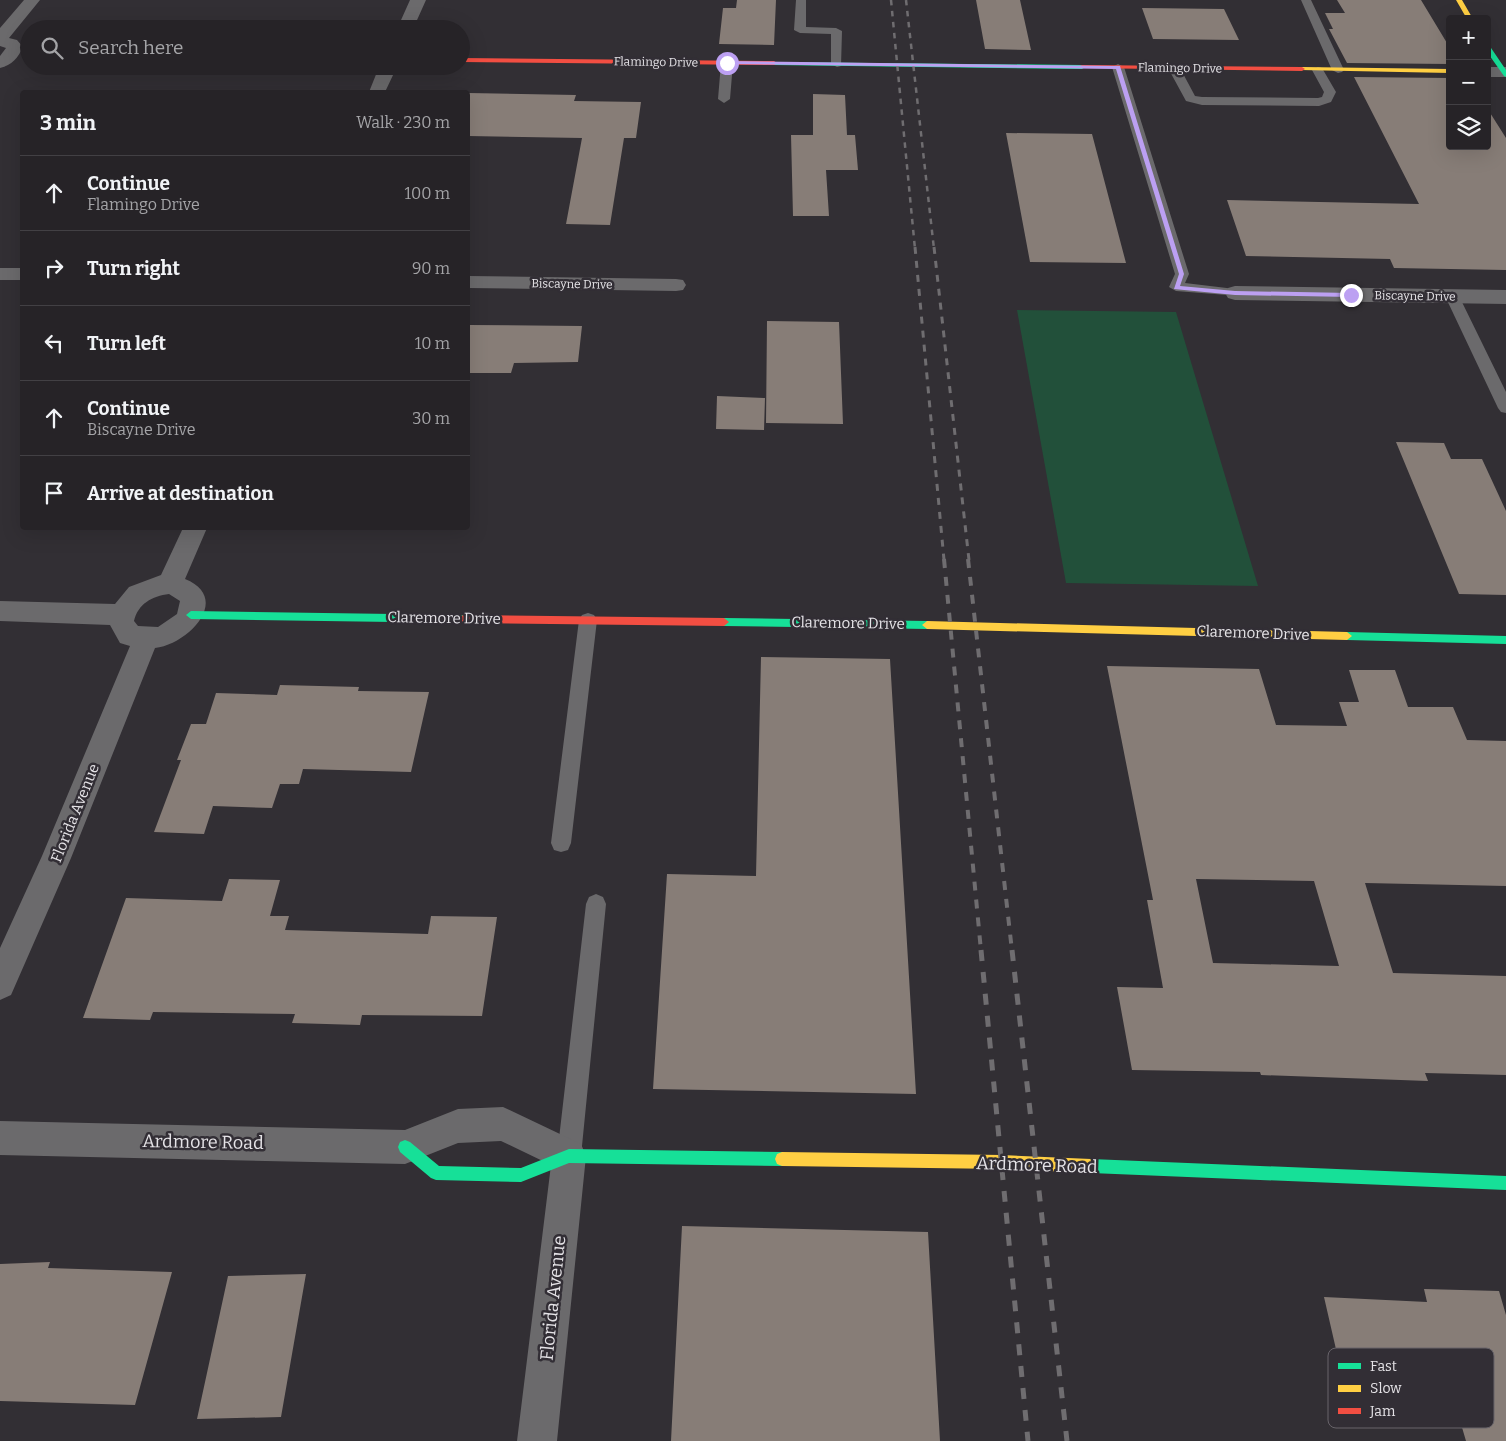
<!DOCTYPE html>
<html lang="en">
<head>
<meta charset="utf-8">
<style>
  body { margin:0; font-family:Bitter,serif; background:#2e2b2f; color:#f1f3f6 }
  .controls { position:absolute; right:15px; top:15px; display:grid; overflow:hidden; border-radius:5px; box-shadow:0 5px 20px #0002 }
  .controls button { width:45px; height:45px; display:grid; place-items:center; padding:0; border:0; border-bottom:1px solid #424044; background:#262327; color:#f1f3f6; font:25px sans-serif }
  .stop { position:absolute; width:15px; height:15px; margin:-11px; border:4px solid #bca0f2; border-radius:50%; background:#fff }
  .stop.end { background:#bca0f2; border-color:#fff; box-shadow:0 1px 5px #0008 }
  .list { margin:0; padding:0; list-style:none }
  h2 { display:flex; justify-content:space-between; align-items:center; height:65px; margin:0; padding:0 20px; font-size:21px }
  h2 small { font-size:16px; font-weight:400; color:#a4a4a7 }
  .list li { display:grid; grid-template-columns:32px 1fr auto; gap:15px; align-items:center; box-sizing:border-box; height:75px; padding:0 20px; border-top:1px solid #424044 }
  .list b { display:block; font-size:19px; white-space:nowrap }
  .list p { margin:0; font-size:16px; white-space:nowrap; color:#a4a4a7 }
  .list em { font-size:16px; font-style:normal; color:#a4a4a7 }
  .icon { flex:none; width:28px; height:28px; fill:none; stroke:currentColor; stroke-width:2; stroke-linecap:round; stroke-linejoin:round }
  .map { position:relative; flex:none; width:1506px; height:1441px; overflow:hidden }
  .search { position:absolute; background:#262327; box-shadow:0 5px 20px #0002; left:20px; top:20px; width:450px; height:55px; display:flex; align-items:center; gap:12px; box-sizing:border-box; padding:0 18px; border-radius:28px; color:#a4a4a7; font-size:19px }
  .panel { position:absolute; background:#262327; box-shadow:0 5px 20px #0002; left:20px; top:90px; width:450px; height:440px; border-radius:5px }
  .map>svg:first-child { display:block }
  .green { fill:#22503a }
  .building { fill:#877d77; fill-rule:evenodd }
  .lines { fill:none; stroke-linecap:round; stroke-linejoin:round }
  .lane { fill:#6b6a6c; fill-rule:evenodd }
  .street { fill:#6b6a6c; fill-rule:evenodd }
  .fast { fill:#16e098; fill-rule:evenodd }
  .slow { fill:#ffcf43; fill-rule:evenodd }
  .jam { fill:#f24e42; fill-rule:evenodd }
  .rail-far3 { stroke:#6f6d70; stroke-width:2.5; stroke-dasharray:5.5 5.5; stroke-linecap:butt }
  .rail-far2 { stroke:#6f6d70; stroke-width:3; stroke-dasharray:7 7; stroke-linecap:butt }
  .rail-far1 { stroke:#6f6d70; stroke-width:4; stroke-dasharray:9 9; stroke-linecap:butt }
  .rail { stroke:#6f6d70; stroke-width:5; stroke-dasharray:11 11; stroke-linecap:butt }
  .route { fill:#bca0f2 }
  .labels { text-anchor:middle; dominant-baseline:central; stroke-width:5; stroke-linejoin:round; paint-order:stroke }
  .far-street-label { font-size:12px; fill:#e5e3e7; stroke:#322e35 }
  .street-label { font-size:15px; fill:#e5e3e7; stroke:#322e35 }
  .near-street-label { font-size:18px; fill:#e5e3e7; stroke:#322e35 }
  .key { fill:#322e35; stroke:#68646a; stroke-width:1 }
  .key-label { font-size:14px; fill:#e5e3e7 }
</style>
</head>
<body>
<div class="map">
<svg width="1506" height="1441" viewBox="0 0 1506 1441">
  <rect width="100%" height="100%" fill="#322f34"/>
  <path class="green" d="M1017,310L1176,312L1258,586L1066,583Z"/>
  <path class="building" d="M737,0H776L774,45L719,44L723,8H736Z
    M976,0H1020L1031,50L985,49Z
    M1337,0H1421L1450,48V64L1347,63L1329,29H1333L1325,13H1345Z
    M1142,8L1224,9L1239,40L1153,39Z
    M1354,77L1450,78V146H1487V108L1506,138V270L1394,268L1390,259L1246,256L1227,200L1419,204Z
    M468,93L576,95L574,101L641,102L636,138H624L610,225L566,224L582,138L468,136Z
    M813,94L845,95L847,135H855L858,170H826L829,216H793L791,135H813Z
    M1006,133L1092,134L1126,263L1030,262Z
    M767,321L839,322L843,424L766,423Z
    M468,325L582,326L578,362L514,363L511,373H468Z
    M717,396L765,398L764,430L716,429Z
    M1396,442L1444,443L1451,459H1482L1506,511V595L1459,594Z
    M761,657L890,659L916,1094L653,1089L667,874L756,876Z
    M1107,666L1259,669L1276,725L1347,726L1339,702H1359L1349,670H1395L1408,707H1453L1467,740L1506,741V886L1365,883L1393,973L1506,976V1075L1425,1073L1428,1081L1261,1075L1260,1072L1132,1070L1117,987L1163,988L1147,900H1153ZM1196,879L1314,881L1339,966L1213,963Z
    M280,685L359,687L358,691L429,692L411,772L303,769L299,784H280L272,808L213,806L204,834L154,832L181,760H177L191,724H206L216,693L277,695Z
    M229,879L280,880L270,916H289L285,930L428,934L431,916L497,917L482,1016L362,1015L360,1025L292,1023L295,1014L153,1012L150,1020L83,1018L126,898L222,901Z
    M682,1226L928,1232L940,1441H671Z
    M50,1262L48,1268L172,1272L135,1405L0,1401V1264Z
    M306,1274L281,1417L197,1419L228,1276Z
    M1424,1289L1499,1291L1506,1315V1441H1466L1461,1424L1352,1419L1324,1297L1427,1302Z"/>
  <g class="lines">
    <path class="lane" d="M796,0H806V27L836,28L842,31L841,66L837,67L831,64V34L800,33L794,30Z
      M1301,0H1311L1344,70L1342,72L1338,73L1332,70Z
      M727,60L733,63L730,99L724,103L718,99L721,63Z
      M1118,64L1124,67L1189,274L1185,283L1235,289L1240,290L1242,293L1240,296L1176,291L1169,287L1175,274L1112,67Z
      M1174,65L1180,68L1195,96L1202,97L1318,98L1322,97L1324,92L1312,70L1318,67L1322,68L1336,92L1331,102L1319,106L1202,105L1186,101L1168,68Z
      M1452,291L1459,296L1506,392V413L1501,412L1498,408L1445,296Z
      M588,613L594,615L597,620L571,843L568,850L561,852L554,850L551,843L579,620L582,615Z
      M596,894L603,897L606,904L581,1156L577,1164L569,1168L561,1164L557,1156L586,904L589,897Z"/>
    <path class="street" d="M24,0H40L9,38L17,40L23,47C18,58 12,65 0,68V56L6,48L0,46V28Z
      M410,0H426L413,29H397Z
      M367,66H413L411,70L394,73L385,92H369L377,72L369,70Z
      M1487,67H1506V77H1487Z
      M0,268H22V280H0Z
      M468,276L676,279L683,280L686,285L683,290L676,291L468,288Z
      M1235,286L1506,290V304L1235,300L1228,298L1225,293L1228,288Z
      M183,528H207L185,579C232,598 189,644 155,648L71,858L11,995L0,1000V948L42,856L130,646L120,643L110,625L0,621V601L115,604L129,587L161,575ZM169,594L180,601L177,614L158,627L138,626L134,621C138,604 152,596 169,594Z
      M503,1107L581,1144L586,1156L557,1441H517L551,1165L501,1141L458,1143L405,1164L0,1155V1121L405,1130L458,1109Z"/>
    <path class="fast" d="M1487,44L1489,45L1506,70V77L1504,76L1487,52Z
      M772,62L1082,65L1085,67L1082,69L774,65L771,63Z
      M191,611L463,615L468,619L463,623L191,619L186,615Z
      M724,618L927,621L932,625L927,629L724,626L719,622Z
      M1347,632L1506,636V644L1347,640L1342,636Z
      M405,1140L410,1142L439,1166L521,1168L569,1149L782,1152L787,1154L789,1159L787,1164L782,1166L569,1163L521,1182L436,1180L431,1178L400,1152L398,1147L400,1142Z
      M1091,1159L1506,1176V1190L1091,1173L1086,1171L1084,1166L1086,1161Z"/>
    <path class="slow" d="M1456,0H1462L1473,19H1467Z
      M1302,67L1450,69V73L1300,70V68Z
      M927,621L1347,632L1352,636L1347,640L927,629L922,625Z
      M782,1152L1002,1155L1091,1159L1096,1161L1098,1166L1096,1171L1091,1173L1002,1169L782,1166L777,1164L775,1159L777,1154Z"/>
    <path class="jam" d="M461,58L774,61L777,63L774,65L461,62Z
      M1082,65L1302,67L1305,69L1302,71L1080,68V66Z
      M463,615L724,618L729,622L724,626L463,623L458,619Z"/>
    <path class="rail-far3" d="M891,0L915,249
      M906,0L934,249"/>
    <path class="rail-far2" d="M915,247L944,560
      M934,247L969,560"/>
    <path class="rail-far1" d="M944,559L981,951
      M968,559L1012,951"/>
    <path class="rail" d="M981,950L1028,1441
      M1012,950L1067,1441"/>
  </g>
  <path class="route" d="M727,61L1120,66L1184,274L1180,286L1235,291L1351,293L1354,295L1351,297L1235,295L1174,289L1179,274L1116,69L725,64Z"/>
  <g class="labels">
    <g class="far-street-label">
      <text transform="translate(656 62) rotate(1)">Flamingo Drive</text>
      <text transform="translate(1180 68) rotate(1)">Flamingo Drive</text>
      <text transform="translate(572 284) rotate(1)">Biscayne Drive</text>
      <text transform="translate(1415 296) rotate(1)">Biscayne Drive</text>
    </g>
    <g class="street-label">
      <text transform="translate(444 618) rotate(1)">Claremore Drive</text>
      <text transform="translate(848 623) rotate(1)">Claremore Drive</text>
      <text transform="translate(1253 633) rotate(2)">Claremore Drive</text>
      <text transform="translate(75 813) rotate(-68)">Florida Avenue</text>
    </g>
    <g class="near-street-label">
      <text transform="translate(203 1142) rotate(1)">Ardmore Road</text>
      <text transform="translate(1037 1165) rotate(2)">Ardmore Road</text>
      <text transform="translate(553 1298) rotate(-84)">Florida Avenue</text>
    </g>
  </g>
  <rect x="1328" y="1348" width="166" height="80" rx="8" class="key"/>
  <rect x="1338" y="1363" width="23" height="6" fill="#16e098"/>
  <rect x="1338" y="1385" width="23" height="7" fill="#ffcf43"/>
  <rect x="1338" y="1408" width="23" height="6" fill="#f24e42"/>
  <g class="key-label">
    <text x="1370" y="1371">Fast</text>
    <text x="1370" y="1393">Slow</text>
    <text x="1370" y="1416">Jam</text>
  </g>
</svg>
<div class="controls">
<button>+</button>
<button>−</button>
<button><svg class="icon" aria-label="layers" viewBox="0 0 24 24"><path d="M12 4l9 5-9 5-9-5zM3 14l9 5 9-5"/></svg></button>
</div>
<div class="stop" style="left:727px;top:63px"></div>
<div class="stop end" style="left:1351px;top:295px"></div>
<div class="search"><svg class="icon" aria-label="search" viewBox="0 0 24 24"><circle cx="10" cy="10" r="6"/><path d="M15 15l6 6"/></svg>Search here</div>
<section class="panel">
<h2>3 min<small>Walk · 230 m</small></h2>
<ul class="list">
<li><svg class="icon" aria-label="ahead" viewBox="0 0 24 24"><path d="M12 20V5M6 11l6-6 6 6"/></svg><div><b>Continue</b><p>Flamingo Drive</p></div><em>100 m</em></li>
<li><svg class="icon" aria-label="right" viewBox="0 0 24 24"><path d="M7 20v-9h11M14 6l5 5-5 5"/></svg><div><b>Turn right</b></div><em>90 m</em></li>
<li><svg class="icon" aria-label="left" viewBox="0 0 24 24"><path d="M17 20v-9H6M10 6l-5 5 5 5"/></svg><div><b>Turn left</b></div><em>10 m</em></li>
<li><svg class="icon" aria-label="ahead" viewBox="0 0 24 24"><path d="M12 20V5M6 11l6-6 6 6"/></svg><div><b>Continue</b><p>Biscayne Drive</p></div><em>30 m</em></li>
<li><svg class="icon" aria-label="arrive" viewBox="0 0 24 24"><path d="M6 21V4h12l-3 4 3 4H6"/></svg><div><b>Arrive at destination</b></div></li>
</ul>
</section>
</div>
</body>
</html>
